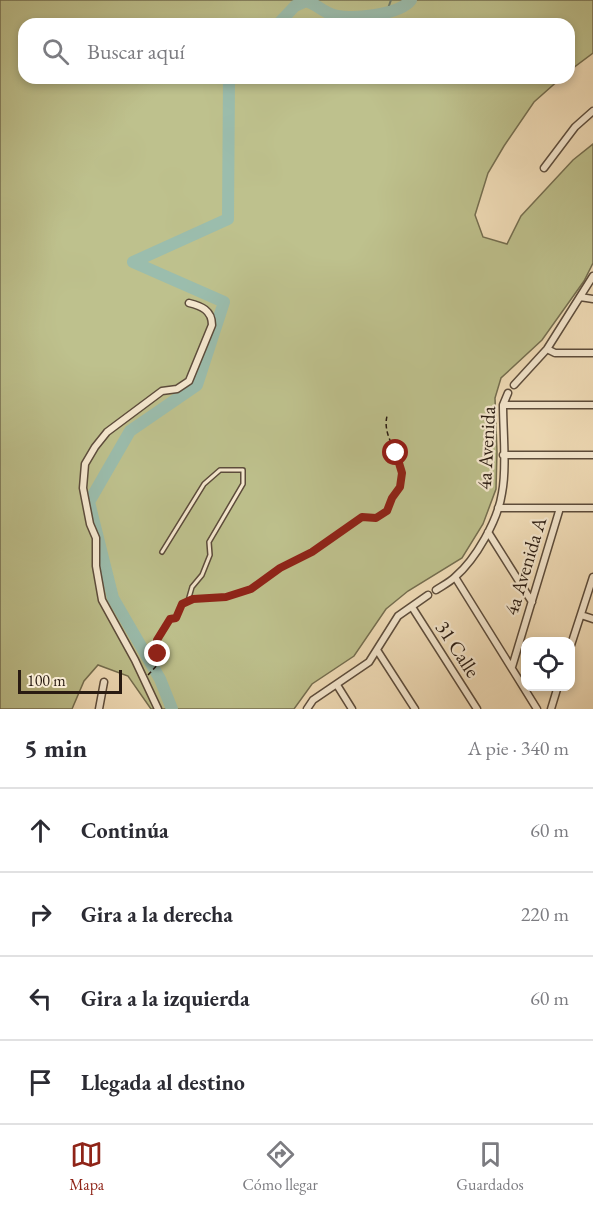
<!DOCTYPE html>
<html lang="es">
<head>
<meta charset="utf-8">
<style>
  body { margin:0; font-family:"EB Garamond",serif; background:#f7f7f7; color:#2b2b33 }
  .controls { position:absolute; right:18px; bottom:18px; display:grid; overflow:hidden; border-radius:12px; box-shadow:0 3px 9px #0003 }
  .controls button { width:54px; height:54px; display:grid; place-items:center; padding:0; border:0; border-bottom:2px solid #e1e1e2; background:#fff; color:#2b2b33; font:30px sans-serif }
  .scale { position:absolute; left:18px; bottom:15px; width:104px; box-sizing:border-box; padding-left:6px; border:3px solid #291b12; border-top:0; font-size:16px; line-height:21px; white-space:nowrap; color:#291b12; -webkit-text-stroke:4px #f7ead2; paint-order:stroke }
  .stop { position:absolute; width:18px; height:18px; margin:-14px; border:4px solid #8f2418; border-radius:50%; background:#fff }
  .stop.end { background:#8f2418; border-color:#fff; box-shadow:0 2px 6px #0008 }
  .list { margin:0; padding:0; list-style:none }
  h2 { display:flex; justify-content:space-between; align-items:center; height:78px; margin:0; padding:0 24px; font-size:26px }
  h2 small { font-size:20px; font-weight:400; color:#7c7c81 }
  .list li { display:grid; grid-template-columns:39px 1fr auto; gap:18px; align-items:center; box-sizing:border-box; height:84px; padding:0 24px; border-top:2px solid #e1e1e2 }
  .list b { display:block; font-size:22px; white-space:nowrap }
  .list em { font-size:20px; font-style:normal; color:#7c7c81 }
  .icon { flex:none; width:33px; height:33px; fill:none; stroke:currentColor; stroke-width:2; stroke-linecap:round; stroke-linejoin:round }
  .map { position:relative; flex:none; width:593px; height:709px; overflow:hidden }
  .search { position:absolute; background:#fff; box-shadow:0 3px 9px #0003; left:18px; right:18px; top:18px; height:66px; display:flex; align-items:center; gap:15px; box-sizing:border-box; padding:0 21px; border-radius:18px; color:#7c7c81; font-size:22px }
  .sheet { height:414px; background:#fff }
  nav { display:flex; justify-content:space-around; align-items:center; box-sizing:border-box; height:84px; border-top:2px solid #e1e1e2; background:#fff; font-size:16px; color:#7c7c81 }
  nav a { display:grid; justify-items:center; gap:3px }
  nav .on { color:#8f2418 }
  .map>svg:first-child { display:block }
  .green { fill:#bec18d; stroke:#746e50; stroke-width:1.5 }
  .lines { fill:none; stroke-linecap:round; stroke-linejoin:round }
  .stream { stroke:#6d7c6f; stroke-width:2 }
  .river { stroke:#9bbdad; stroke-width:12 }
  .lane-casing { stroke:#5c4c3c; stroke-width:6 }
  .street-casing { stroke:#5c4c3c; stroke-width:9 }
  .path { stroke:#291b12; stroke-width:1.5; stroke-dasharray:4.5 3; stroke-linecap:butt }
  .lane { stroke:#f7ead2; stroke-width:3 }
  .street { stroke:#f7ead2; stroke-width:6 }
  .route { stroke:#8f2418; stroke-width:8 }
  .labels { text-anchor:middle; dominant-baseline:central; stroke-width:4.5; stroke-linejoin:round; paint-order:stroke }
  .street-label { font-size:20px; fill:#291b12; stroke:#f7ead2 }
</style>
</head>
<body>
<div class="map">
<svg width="593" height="709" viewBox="0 0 593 709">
  <rect width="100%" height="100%" fill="#f3dfba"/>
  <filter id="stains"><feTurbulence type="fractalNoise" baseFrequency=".00333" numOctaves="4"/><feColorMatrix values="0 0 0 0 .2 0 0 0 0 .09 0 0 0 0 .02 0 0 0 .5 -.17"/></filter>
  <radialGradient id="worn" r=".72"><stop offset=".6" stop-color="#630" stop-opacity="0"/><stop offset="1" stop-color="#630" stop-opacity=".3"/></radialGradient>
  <path class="green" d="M0,0H593V53L569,71V24H24V78H561L534,102L504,146L488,173L475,215L483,237L507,244L521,216L573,160L593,144V263L584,281L542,340L501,378L495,398L497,452L496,489L483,524L462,558L408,591L386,609L354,656L312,684L294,709H151L128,676L98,665L84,681L72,709H0Z"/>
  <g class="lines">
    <path class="stream" d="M386,14L391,0"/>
    <path class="river" d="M278,24L295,6L306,1C316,4 322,11 331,14C348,21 400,15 411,0
      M172,709L160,679L113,598L89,502L130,431L197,385L224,302L133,262L228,219L229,78"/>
    <defs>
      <path id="lane" d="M162,552L204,484L220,470H243V484L209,542L210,555L202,575L192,587L188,601"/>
      <path id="street" d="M544,168L575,127L593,111
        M580,297L593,299
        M547,349L555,353H593
        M514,385L547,349L593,276
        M503,405H593
        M503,455H593
        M498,508H593
        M488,532L532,602
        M455,577L537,709
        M436,590C442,586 450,582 455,577C476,559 498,520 502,493C507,468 503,431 503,405L508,393
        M412,607L477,709
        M581,615L593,619
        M570,648L593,577
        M377,650L415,709
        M512,667L560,508
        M337,685L352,709
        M99,709L104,682
        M158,709L135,660L102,600L96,566V538L90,524L83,488L85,464L95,447L107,432L162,391L177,389L189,381L212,325C212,310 201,306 189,303
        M307,709L313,700L369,662L398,616L428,595
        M551,709L558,686"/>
    </defs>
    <use href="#lane" class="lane-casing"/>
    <use href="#street" class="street-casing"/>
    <path class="path" d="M193,599L226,597L251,589L280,568L312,552L362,517C366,516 372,519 376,518C388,516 387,504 393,497C418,465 380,445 387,416
      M148,675L161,661L158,654L157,640L170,619L177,615L180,606L183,603"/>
    <use href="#lane" class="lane"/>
    <use href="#street" class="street"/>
  </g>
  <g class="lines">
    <path class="route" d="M158,654L157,640L170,619L176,618L182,604L193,599L226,597L251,589L280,568L312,552L362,517L376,518L387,511L392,498L400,487L402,473L396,453"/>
  </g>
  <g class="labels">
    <g class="street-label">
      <text transform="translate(486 448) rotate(-87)">4a Avenida</text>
      <text transform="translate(525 566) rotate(-73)">4a Avenida A</text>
      <text transform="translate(458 649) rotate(57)">31 Calle</text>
    </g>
  </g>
  <rect width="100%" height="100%" filter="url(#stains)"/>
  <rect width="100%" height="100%" fill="url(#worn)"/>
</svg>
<div class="controls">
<button><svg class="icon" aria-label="locate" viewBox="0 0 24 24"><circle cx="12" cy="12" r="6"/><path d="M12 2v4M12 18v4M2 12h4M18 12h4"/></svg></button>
</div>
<div class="scale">100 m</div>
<div class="stop" style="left:396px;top:453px"></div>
<div class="stop end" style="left:158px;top:654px"></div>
<div class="search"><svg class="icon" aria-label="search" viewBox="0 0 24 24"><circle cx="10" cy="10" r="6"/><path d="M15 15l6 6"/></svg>Buscar aquí</div>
</div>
<section class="sheet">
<h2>5 min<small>A pie · 340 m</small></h2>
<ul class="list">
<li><svg class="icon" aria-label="ahead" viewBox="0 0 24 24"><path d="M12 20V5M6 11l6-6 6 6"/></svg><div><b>Continúa</b></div><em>60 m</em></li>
<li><svg class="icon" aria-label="right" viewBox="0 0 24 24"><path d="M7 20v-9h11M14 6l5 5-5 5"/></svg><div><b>Gira a la derecha</b></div><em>220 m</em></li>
<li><svg class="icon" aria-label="left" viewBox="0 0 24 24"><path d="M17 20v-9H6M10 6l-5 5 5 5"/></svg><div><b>Gira a la izquierda</b></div><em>60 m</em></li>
<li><svg class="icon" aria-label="arrive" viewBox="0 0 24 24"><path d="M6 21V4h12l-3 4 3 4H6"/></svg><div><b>Llegada al destino</b></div></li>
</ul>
</section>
<nav>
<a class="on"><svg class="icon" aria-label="map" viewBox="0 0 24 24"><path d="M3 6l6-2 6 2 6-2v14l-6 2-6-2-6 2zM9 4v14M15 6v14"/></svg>Mapa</a>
<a><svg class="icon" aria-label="directions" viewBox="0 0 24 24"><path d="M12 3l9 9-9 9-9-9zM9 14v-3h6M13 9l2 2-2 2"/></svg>Cómo llegar</a>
<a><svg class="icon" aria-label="saved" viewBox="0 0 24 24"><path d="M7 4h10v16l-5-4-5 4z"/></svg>Guardados</a>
</nav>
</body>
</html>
